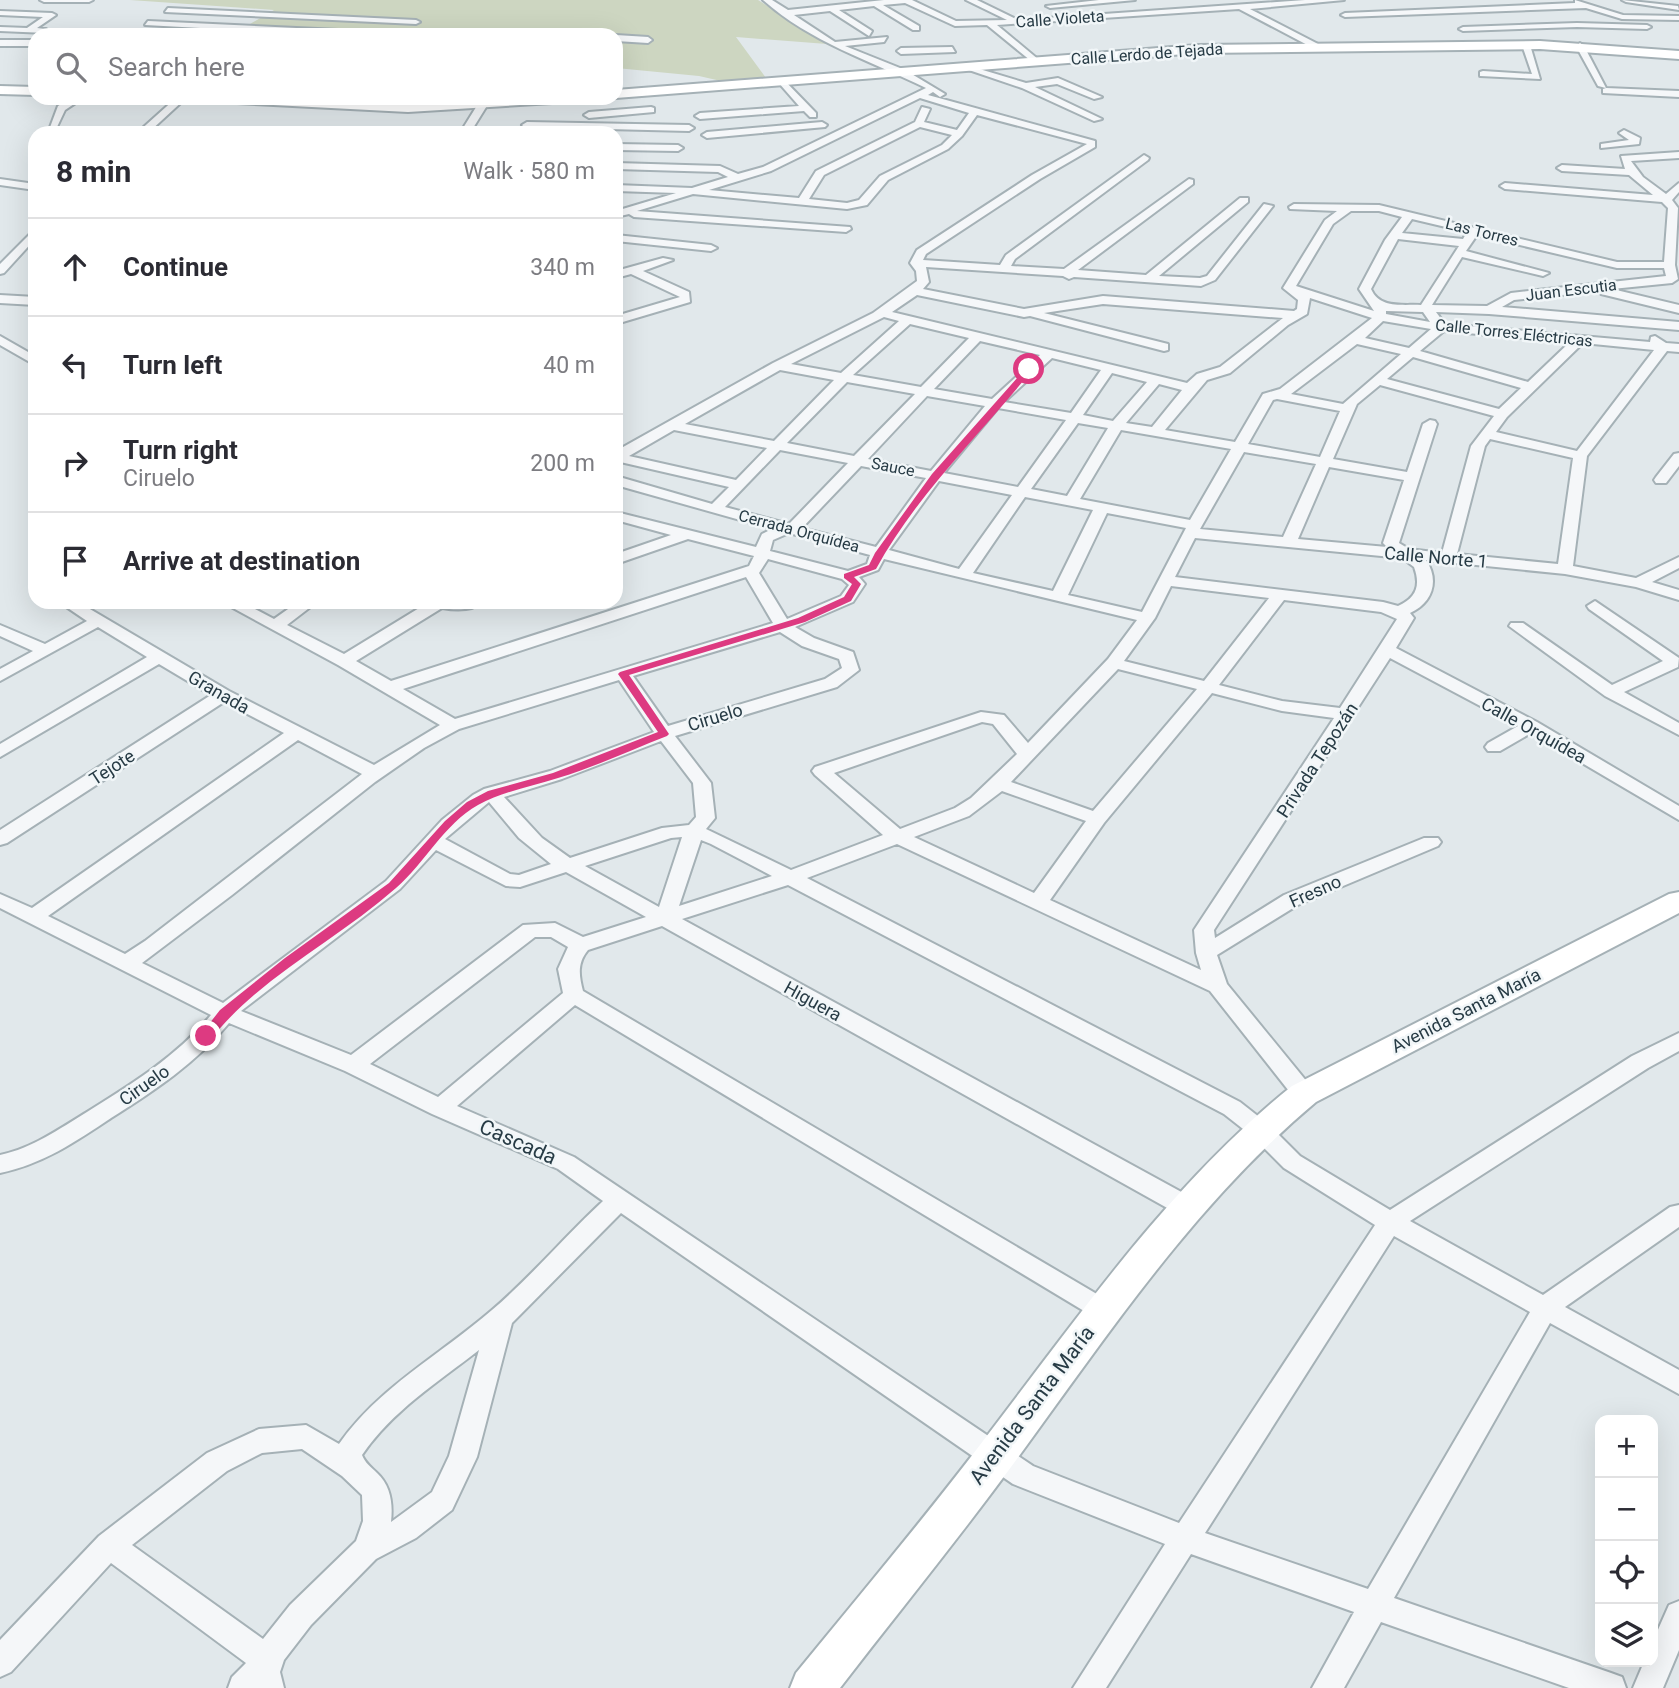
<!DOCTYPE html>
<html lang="en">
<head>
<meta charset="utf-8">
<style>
  body { margin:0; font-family:Roboto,sans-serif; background:#f2f2f3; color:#2b2b33 }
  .controls { position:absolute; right:21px; bottom:21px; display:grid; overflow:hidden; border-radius:14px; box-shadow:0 7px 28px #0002 }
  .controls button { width:63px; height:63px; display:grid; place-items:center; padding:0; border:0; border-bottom:2px solid #e1e1e2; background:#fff; color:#2b2b33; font:35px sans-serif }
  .stop { position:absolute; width:21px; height:21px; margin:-16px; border:5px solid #dd3a81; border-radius:50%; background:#fff }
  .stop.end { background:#dd3a81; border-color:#fff; box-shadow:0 2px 7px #0008 }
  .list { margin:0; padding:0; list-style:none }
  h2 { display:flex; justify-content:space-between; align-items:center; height:91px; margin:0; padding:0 28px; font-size:30px }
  h2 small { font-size:23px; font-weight:400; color:#7c7c81 }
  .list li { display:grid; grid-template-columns:46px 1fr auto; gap:21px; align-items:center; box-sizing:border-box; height:98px; padding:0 28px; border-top:2px solid #e1e1e2 }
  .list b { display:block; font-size:26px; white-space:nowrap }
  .list p { margin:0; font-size:23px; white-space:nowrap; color:#7c7c81 }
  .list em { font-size:23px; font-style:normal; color:#7c7c81 }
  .icon { flex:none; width:38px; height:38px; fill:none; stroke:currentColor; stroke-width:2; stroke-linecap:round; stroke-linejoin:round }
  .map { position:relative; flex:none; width:1679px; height:1688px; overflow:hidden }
  .search { position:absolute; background:#fff; box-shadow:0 7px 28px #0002; left:28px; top:28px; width:595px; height:77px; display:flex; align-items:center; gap:18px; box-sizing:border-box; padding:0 24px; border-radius:21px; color:#7c7c81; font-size:26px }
  .panel { position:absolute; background:#fff; box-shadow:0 7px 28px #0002; left:28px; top:126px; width:595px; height:483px; border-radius:21px }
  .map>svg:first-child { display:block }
  .green { fill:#cdd6c1 }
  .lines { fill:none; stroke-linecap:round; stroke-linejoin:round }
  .minor-casing { stroke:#a5b1b6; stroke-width:4 }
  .secondary-casing { stroke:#a5b1b6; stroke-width:4 }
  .minor { fill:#f5f7f9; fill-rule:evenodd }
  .secondary { fill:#fff; fill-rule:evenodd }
  .route { fill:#dd3a81 }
  .labels { text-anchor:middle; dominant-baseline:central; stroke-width:5; stroke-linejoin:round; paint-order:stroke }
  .far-street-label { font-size:16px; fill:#273b45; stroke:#f1f6f8 }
  .street-label { font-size:18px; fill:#273b45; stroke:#f1f6f8 }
  .near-street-label { font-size:21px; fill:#273b45; stroke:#f1f6f8 }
</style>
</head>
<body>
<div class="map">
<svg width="1679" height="1688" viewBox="0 0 1679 1688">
  <rect width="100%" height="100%" fill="#e1e8eb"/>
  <path class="green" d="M130,0H758L827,44L736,37L766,78L721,81L699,76L616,68V35H231L274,10Z"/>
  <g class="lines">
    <defs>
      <path id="minor" d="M40,0H93L89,2H44Z
        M763,0H772L788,10L884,0H912L956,21L1007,20L966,0H977L1018,20L1305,0H1344L1250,9L1318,44L1315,49L1239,9L997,25L1039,60L1040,62L1036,65L987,25L955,26L905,3L883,5L919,26V30H913L874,6L839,10L872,31L869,36L830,11L794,15L835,42L887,37L884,42L845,46L905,70L945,94L940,97L933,92L928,95L1095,141V147L1040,179L926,254L923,260L1000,265L1006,255L1144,155L1149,158L1148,160L1015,259L1011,266L1064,269L1189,179L1193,180V184L1078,270L1146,275L1240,198H1248V202L1159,276L1200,278L1207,276L1264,204L1273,206L1215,280L1201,286L1074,277L1069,279L1063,276L926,267L929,282L923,289L1024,309L1103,296L1294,311L1297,309L1298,300L1283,288L1325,220L1337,211L1290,209L1289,207L1294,204L1379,205L1617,262H1664L1668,208L1662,202L1505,189L1500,186L1505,183L1653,195L1629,175L1562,171L1557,168L1562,165L1625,169L1621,156L1679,152V158L1631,161L1643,177L1666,194L1679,183V192L1672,200L1678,208L1675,265L1678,279L1672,283L1612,289L1679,305V313L1601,294L1599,291L1514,300L1502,307L1679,322V330L1489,314L1436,312L1445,324L1650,342L1651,337L1655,336L1666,343L1679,344V352L1667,351L1587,456L1573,566L1636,578L1679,557V568L1652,582L1679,590V600L1636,587L1565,574L1426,560C1440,581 1432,603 1410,613L1414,618L1396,648L1537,722L1679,806V820L1531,733L1500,751H1488L1485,747L1488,743L1518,726L1390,658L1214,930L1215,938L1284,895L1424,838H1438L1441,842L1438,846L1298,905L1217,955L1227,984L1312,1088L1315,1094L1312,1100L1304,1102L1296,1100L1210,991L897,844L807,878L1240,1102L1268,1124L1300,1156L1390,1210L1632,1056L1679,1033V1051L1648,1068L1410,1221L1543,1295L1670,1207L1679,1205V1227L1565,1307L1679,1370V1394L1550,1323L1394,1598L1611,1673L1622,1677L1626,1688H1569L1381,1622L1344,1688H1312L1354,1612L1191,1554L1106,1688H1073L1165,1544L1013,1484L621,1213L512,1323L477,1457L452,1510L416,1538L376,1559L311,1625L284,1660L280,1672L284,1688H228L232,1677L246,1663L111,1563L11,1672L0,1677V1640L99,1536L207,1453L259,1429L306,1425L339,1444C379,1387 440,1355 492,1310C532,1276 565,1236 603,1201L558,1169L432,1114L345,1071L229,1023C196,1063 154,1091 111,1118C75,1142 43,1164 0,1173V1155C33,1148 59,1129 87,1112C132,1084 177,1056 211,1015L0,908V894L32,908L284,733L224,702L7,843L0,845V830L211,695L159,664L0,757V744L147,657L98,627L0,681V669L33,651L0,636V625L45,644L87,621L59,602H78L229,691L374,765L440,725L338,665L222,602H242L274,619L298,602H317L287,625L344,654L429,602H482C473,611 454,610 442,608L356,661L391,681L749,566L754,556L688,539L616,564V554L671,535L616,520V512L756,547L762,534L772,529L616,485V476L712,504L729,487L616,461V451L773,363L873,313L917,281L916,271L910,263L917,250L1032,175L1087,144L977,115L962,136L948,149L888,180L867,205L847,209L693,194L637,211L850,227L851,229L846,232L634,217L629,214L616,217V211L676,193L616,191V185L692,188L728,177L718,172L616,169V163L720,166L738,174L763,167L926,88C871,61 810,42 763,0ZM920,98L969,113L957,130L924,122L930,109L922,107L915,122L816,171L799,198L709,190L771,171ZM920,127L952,135L942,145L880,176L859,200L847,203L809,199L824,175ZM1351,211H1379L1402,217L1385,240L1359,289L1374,311L1296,286L1333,224ZM1412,219L1467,232L1463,239L1402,233ZM1477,235L1617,268H1664L1666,276L1511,293L1487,306L1432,305L1462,257L1543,276L1549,273L1466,251ZM1398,239L1459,246L1421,305C1402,304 1380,309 1371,289ZM917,295L1024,317L1030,316L1164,351L1168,350V344L1044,313L1103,304L1283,318L1220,367L1197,374L1187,383L892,312ZM1310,298L1372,318L1280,389L1263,394L1235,442L1165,430L1207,380L1230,373L1288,325L1307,314ZM1386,311L1423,312L1430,322L1386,314ZM884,317L899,321L841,373L791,364ZM1383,321L1431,329L1409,348L1365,338ZM910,324L969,338L921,387L853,375ZM1444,331L1570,342L1528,382L1420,351ZM980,341L1040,355L992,399L934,389ZM1583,343L1654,350L1577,451L1496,432L1507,417ZM1357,344L1401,354L1343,404L1291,394ZM1413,357L1521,388L1499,409L1387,379ZM1052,358L1101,370L1071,413L1004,402ZM780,370L834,380L774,441L685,424ZM1112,373L1147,382L1113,421L1083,415ZM847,382L915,394L854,456L787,443ZM1159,384L1182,390L1152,427L1126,423ZM1380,385L1494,416L1471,446L1442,553L1409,549L1399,543L1437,424L1435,421L1430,420L1423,424L1407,472L1333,459L1357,404ZM927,396L985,406L931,471L868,459ZM1277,399L1340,411L1320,457L1248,444L1273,400ZM998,408L1066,420L1018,487L944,473ZM1078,423L1108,428L1067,496L1031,489ZM674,430L767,448L736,480L629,456ZM1121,430L1231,449L1190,520L1080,499ZM1490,439L1573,458L1558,564L1457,554L1485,446ZM780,450L848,463L789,524L725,507ZM1244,452L1316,464L1283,537L1200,529ZM861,466L926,478L876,547L802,528ZM1329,467L1404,480L1383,543L1387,547L1298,539ZM939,481L1012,495L959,569L889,550ZM1025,497L1093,510L1053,591L973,573ZM1107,513L1186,528L1142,612L1068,595ZM789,533L870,555L867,564L848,571L770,551L773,540ZM1195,538L1402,558L1414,567C1421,586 1416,598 1398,606L1383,602L1175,577ZM768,559L842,579L849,585L841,596L787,619L759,573ZM884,559L1137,620L1108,659L1028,743L1004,715L981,712L815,767L812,771L815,775L883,835L791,870L706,829L715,818L711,783L675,736L837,687L859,670L853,652L814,638L795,627L853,602L865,584L859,577L878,570ZM746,577L773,623L455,719L403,689ZM1171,586L1269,598L1204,681L1124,661L1155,618ZM1284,600L1381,612L1397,619L1340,708L1282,701L1219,685ZM780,632L802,646L839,659L842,668L825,679L668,726L633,676ZM1118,669L1197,689L1093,811L1011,782ZM619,680L654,732L550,771L484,789L473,795L442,820L386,881L223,1003L142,963L232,895L375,782L424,748L459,729ZM1212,693L1282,711L1334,718L1194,930L1196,953L1201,970L1050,900L1104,823ZM982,722L993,724L1017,754L971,798L955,808L900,829L834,773ZM298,740L362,774L145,941L125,954L48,916ZM661,741L693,783L696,817L689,825L662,828L570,858L542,838L504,797L562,779ZM1002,791L1086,821L1034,893L914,837L969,816ZM489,802L519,838L551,864L519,875L510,874L445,839ZM682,837L659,907L585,866L671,838ZM701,840L711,844L772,876L679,906ZM436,850L506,886L520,887L566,872L646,917L583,937L555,923L523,925L351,1055L241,1011L400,889ZM788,885L1224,1114L1252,1136L1284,1168L1375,1225L1179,1523L1033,1466L574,1157L457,1106L575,1005L1094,1317L1103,1320L1112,1317L1116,1310L1112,1303L583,991C579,976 577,963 588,950L662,926L1178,1214L1187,1216L1196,1214L1199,1207L1196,1200L682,919ZM535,937H551L568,947L558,969L563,993L438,1097L370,1064ZM1394,1236L1530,1312L1368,1589L1205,1533ZM479,1350L449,1456L432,1492L391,1522C393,1504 391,1486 377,1473C371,1467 365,1463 362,1455C392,1411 438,1382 479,1350ZM302,1449L342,1476L362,1495L363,1521L356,1541L290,1605L263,1639L132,1545L227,1471L262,1453Z
        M1099,0H1135L1050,8L1046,6Z
        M1575,0L1623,15L1679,16V20L1622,19L1586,8L1345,17L1341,15L1345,13L1575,3Z
        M1622,0L1678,6L1679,10L1626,2Z
        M168,8L416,20L420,22L416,24L165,12Z
        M0,11L52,13L56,15L37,28L46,29V33L0,31V27L27,28L43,17L0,15Z
        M148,21L381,32L385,35H332L145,25Z
        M1577,23L1647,25L1651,27L1647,29L1577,27L1463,31L1459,29L1463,27Z
        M504,32H532L536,35H500Z
        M616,35L648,37L652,40L648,43L616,41Z
        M0,40H35V46H0Z
        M1526,42L1530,45L1540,79L1480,76V72L1483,71L1532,74L1522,45Z
        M1580,43L1584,46L1606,88L1598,86L1576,46Z
        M952,47L955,52L901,54L897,51L901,48Z
        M966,65L1026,83L1058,78L1102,97L1094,99L1057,84L1035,87L1102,119L1094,121L1022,88L966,69Z
        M783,79L816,113V117H810L804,111L700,119L695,116L700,113L799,106L778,82Z
        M1606,88L1679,91V97L1603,93V89Z
        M71,98H83L65,110L57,127L71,133L49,130L58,106Z
        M176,98H186L148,133H137Z
        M475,98H485L488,104L470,133H460L478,104Z
        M651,107L654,108V112L589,118L584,115L589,112Z
        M527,122L689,125L694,128L689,131L524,127L522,125Z
        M822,122L827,125L825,127L707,138L702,135L707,132Z
        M1624,130L1640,138L1639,144L1601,148V144L1629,140L1619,133Z
        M616,144L678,145L683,148L678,151L616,150Z
        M0,179L35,184V190L0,185Z
        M35,229V239L4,273L0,274V264Z
        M616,235L711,245L717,248L711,251L616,241Z
        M663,258L673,260L643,271L689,292L690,302L616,324V316L680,297L631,274L616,278V271Z
        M0,295L35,297V305L0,303Z
        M0,336L35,356V365L0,345Z
        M1679,453V466L1666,483H1656L1654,480L1656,477L1674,454Z
        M1595,601L1679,658L1678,667L1624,692L1679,723V735L1605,696L1509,626L1511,623H1523L1612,685L1663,661L1589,609L1587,606Z
        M1679,1601V1650L1663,1688H1633L1644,1662H1653V1641L1669,1605Z"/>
      <path id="secondary" d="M1540,41L1679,51V59L1540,49L1198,53L616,98V90L1198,45Z
        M0,86L35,87V95L0,94Z
        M211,98H295L408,104L503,98H575L568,102L408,112L218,102Z
        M1679,892V913L1316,1102C1193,1205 1105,1339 1011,1467C956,1542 897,1614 840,1688H790L796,1673C859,1596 923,1520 983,1441C1079,1316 1169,1185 1292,1086L1669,894Z"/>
    </defs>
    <use href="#minor" class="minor-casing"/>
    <use href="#secondary" class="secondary-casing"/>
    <use href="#minor" class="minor"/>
    <use href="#secondary" class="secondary"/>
  </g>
  <path class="route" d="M1026,368L1033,369C979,436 917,494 876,569L854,577L861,584L851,601L805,622L629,675L669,734L667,736C631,750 595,767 558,778C531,787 503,791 478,805C444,824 425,863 396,888C336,941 261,976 211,1039H202V1033L220,1010L285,958L389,883L445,821L467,802L488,791L553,773L658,732L618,674L620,672L798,618L844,597L852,584L844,578V574L869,565L875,553L932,474Z"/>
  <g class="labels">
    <g class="far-street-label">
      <text transform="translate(1060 19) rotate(-4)">Calle Violeta</text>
      <text transform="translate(1147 54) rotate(-4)">Calle Lerdo de Tejada</text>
      <text transform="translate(1482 232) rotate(14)">Las Torres</text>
      <text transform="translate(1571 290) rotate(-7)">Juan Escutia</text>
      <text transform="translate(1514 333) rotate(6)">Calle Torres Eléctricas</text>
      <text transform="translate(893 467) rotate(11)">Sauce</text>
      <text transform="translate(799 531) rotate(15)">Cerrada Orquídea</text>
    </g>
    <g class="street-label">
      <text transform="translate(1436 557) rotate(5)">Calle Norte 1</text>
      <text transform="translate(219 692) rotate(30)">Granada</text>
      <text transform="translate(715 717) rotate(-17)">Ciruelo</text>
      <text transform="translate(1534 730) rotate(29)">Calle Orquídea</text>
      <text transform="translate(1317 760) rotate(-57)">Privada Tepozán</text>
      <text transform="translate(112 767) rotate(-33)">Tejote</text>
      <text transform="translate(1315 891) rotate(-24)">Fresno</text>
      <text transform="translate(813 1001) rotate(29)">Higuera</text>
      <text transform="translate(1466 1010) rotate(-27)">Avenida Santa María</text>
      <text transform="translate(144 1085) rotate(-35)">Ciruelo</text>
    </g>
    <g class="near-street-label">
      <text transform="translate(518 1142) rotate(24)">Cascada</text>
      <text transform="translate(1032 1405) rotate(-53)">Avenida Santa María</text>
    </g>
  </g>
</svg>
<div class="controls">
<button>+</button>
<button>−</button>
<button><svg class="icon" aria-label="locate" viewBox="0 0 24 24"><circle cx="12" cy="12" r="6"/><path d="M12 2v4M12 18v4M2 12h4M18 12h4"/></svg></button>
<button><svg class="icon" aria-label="layers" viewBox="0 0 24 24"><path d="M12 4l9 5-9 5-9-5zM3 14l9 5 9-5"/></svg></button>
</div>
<div class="stop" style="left:1029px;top:369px"></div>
<div class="stop end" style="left:206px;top:1036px"></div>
<div class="search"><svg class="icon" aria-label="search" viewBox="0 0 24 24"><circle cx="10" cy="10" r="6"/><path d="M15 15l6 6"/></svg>Search here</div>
<section class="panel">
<h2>8 min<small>Walk · 580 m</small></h2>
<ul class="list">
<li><svg class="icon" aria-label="ahead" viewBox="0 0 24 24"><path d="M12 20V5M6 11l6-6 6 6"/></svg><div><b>Continue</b></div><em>340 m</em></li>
<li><svg class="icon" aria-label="left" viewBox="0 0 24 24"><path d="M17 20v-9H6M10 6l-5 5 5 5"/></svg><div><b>Turn left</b></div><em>40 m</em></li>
<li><svg class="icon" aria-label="right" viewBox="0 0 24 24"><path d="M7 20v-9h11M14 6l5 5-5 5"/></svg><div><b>Turn right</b><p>Ciruelo</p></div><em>200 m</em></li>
<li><svg class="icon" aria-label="arrive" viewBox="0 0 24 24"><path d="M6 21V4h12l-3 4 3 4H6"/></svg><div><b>Arrive at destination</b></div></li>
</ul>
</section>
</div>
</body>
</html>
